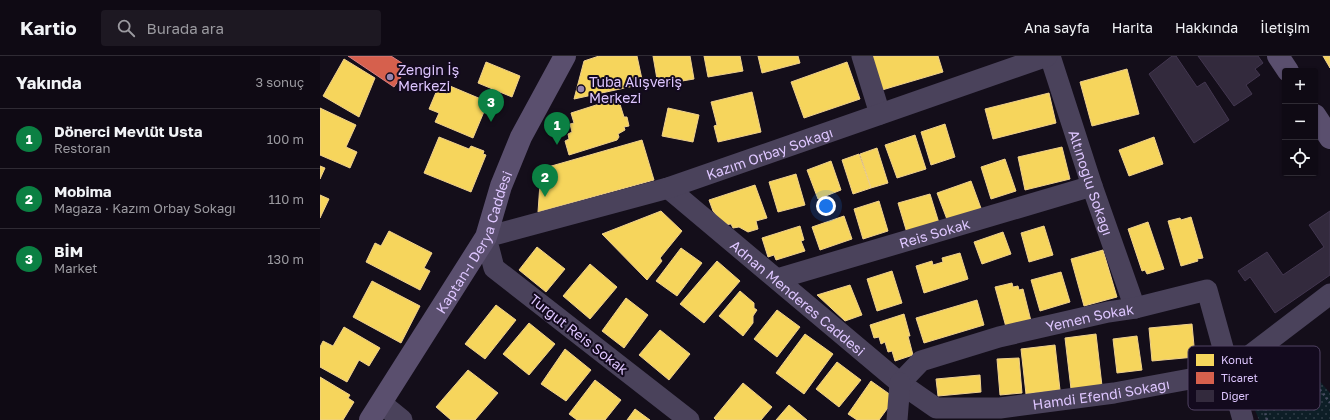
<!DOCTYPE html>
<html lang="tr">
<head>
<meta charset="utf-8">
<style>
  body { margin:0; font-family:"Golos Text",sans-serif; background:#1d1822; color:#f1f3f6 }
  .controls { position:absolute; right:12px; top:12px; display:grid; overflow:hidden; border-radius:4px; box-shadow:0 1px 3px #0004 }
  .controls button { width:36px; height:36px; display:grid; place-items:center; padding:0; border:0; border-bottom:1px solid #2f2b34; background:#0f0a14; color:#f1f3f6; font:20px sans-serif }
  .you { position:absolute; left:506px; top:150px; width:14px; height:14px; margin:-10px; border:3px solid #fff; border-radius:50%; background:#1a73e8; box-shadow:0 0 0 6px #1a73e833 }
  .badge { display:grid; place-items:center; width:26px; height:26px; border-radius:50%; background:#0b8043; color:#fff; font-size:13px; font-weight:700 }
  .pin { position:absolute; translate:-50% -33px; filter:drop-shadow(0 1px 2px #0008) }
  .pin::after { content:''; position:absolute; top:21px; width:14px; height:12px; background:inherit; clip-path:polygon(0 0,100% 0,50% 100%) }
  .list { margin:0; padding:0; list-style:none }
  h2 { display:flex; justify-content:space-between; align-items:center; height:52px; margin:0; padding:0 16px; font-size:17px }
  h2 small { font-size:13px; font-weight:400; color:#9b9aa0 }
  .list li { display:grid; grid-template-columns:26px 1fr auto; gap:12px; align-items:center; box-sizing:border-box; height:60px; padding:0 16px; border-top:1px solid #2f2b34 }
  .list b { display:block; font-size:15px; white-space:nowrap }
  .list p { margin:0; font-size:13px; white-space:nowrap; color:#9b9aa0 }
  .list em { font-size:13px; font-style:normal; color:#9b9aa0 }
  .icon { flex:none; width:22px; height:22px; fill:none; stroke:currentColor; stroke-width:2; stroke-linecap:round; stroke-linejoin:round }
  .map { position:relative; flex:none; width:1010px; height:364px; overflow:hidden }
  header { display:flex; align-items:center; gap:24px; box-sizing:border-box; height:56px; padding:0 20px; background:#0f0a14; border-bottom:1px solid #2f2b34 }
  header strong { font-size:19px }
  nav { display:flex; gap:22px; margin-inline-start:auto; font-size:14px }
  .search { width:280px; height:36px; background:#1d1822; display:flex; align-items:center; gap:10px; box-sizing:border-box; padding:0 14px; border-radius:4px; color:#9b9aa0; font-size:15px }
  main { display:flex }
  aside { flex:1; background:#0f0a14 }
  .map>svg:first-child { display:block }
  .park { fill:url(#park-dots) }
  .homes { fill:#f6d55c; stroke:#efd08d }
  .shops { fill:#d6604d; stroke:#d87f82 }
  .building { fill:#332a3d; stroke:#433750 }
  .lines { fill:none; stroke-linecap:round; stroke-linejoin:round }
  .path { stroke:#464b60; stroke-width:2.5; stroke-dasharray:2 3; stroke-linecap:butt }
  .street { stroke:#4a425b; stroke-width:21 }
  .secondary { stroke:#5a4f6e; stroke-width:22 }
  .poi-dot { fill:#9786af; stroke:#130a1e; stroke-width:1.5 }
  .labels { text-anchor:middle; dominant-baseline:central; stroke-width:4; stroke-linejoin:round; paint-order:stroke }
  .poi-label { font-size:14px; fill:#dec6ff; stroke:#130a1e; text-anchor:start }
  .street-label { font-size:14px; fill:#dec6ff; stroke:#130a1e }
  .key { fill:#130a1e; stroke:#504262; stroke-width:1 }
  .key-label { font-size:11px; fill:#dec6ff }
</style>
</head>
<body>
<header>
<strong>Kartio</strong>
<div class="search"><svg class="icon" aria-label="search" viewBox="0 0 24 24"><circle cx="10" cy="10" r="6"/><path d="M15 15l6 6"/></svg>Burada ara</div>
<nav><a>Ana sayfa</a><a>Harita</a><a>Hakkında</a><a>İletişim</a></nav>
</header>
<main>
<aside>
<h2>Yakında<small>3 sonuç</small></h2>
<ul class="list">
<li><span class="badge">1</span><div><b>Dönerci Mevlüt Usta</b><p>Restoran</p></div><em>100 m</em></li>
<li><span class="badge">2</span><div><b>Mobima</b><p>Mağaza · Kazım Orbay Sokağı</p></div><em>110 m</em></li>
<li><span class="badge">3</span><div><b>BİM</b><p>Market</p></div><em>130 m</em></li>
</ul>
</aside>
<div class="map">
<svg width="1010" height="364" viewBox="0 0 1010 364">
  <defs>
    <pattern id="park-dots" width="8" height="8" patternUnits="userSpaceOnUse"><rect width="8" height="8" fill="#0d1e26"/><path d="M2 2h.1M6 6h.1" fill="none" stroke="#303d47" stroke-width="1.8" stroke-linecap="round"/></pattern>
  </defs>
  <rect width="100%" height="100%" fill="#140e1a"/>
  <path class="park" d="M974,295L1010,337V364H939L927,334L926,326Z"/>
  <path class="homes" d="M279,0H317L323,28L254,43L264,5Z
    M333,0H370L374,23L338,29Z
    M384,0H420L423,15L388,21Z
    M438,0H478L480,7L442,17Z
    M552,0H618L623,16L562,34Z
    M1003,0H1010V12Z
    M24,3L55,22L39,61L3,40Z
    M166,6L200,20L192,41L158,27Z
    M527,6L540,43L484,62L471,26Z
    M807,13L819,58L772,70L760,26Z
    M130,30L168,46L153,82L115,66L119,57L109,53L117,34L127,38Z
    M432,36L441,76L398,86L394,70L397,69L391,46Z
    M729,37L736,67L673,83L665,53Z
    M298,42L304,61H307L309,70L304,71L305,74L298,78L299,81L297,84L249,99L245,85L249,83L248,78L252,76L250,68L254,67L251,57Z
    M0,52L36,69L26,91L37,96L30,112L0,99Z
    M348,52L379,59L373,86L342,80Z
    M625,68L635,101L611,109L601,76Z
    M595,79L606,113L577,122L565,89Z
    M119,81L149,93L151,90L164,95L163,98L166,99L151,136L104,117Z
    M834,81L843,108L809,120L799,94Z
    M322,84L334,124L218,156L221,113Z
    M742,91L750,123L705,134L698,101Z
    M557,92L568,127L551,132L540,98Z
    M539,98L551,132L533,138L522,104Z
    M685,103L696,135L671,143L661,111Z
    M511,105L521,134L498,143L487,114Z
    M0,110L5,112L0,123Z
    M476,118L485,149L458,156L449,126Z
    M651,125L662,155L628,166L617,137Z
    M435,129L447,162L436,165L438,173L428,176L419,171L413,172L411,168L404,169L393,155L389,144Z
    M610,138L619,167L587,177L578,147Z
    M0,139L9,143L0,162Z
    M559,145L568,175L543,183L534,153Z
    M341,155L362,175L340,202L342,205L327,224L282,178Z
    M524,160L532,183L500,194L492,171Z
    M871,161L883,202L877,203L878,205L861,210L848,165L860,162L861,164Z
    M828,166L844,213L827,218L825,214L822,215L808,173Z
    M480,170L484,184L481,185L485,195L456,204L454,199L448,201L442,182Z
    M724,170L733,199L709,206L701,177Z
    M69,175L112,197L104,212L110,215L100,234L46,206L55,187L61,190Z
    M683,176L691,198L662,208L654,186Z
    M217,191L245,213L226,236L199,214Z
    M361,192L382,207L357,240L336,225Z
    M783,194L797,241L764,250L751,203Z
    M640,197L648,223L604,237L596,210L612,205L613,209L623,206L622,202Z
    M397,205L420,225L384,267L360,248Z
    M270,208L297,231L270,263L243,240Z
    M572,215L582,247L557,255L547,223Z
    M741,216L750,246L720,255L711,224Z
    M52,225L100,250L81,287L33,261Z
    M692,227L693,231L698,230L699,234L703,233L711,265L686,271L675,231Z
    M530,229L542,259L525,265L497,239Z
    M420,235L434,247V252L437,254L433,260V267L423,280L399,260Z
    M306,242L328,259L304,292L282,275Z
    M657,244L664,269L604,287L596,262Z
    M176,249L196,264L165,303L145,288Z
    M457,254L480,271L457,301L434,283Z
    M584,258L590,280H588L593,299L575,305L572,295L568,296L565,286L561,288L559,281L554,282L550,269Z
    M209,267L235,288L209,319L183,298Z
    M872,268L875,301L832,305L829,272Z
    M24,271L60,292L49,310L39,304L27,326L0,311V291L3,285L13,290Z
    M340,274L370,298L349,324L319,299Z
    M485,278L513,298L484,338L456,317Z
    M776,278L782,330L751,333L745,282Z
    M817,280L822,314L797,317L793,283Z
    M735,289L740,334L706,338L701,293Z
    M245,293L271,314L246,345L221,328Z
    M699,302L702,337L680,339L677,303Z
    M517,306L541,324L519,351L496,333Z
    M148,314L178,337L155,364H131L116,351Z
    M660,319L661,336L618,340L616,323Z
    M0,321L30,339L28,342L34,346L23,364H0Z
    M275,324L301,344L285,364H257L249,358Z
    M551,325L575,342L559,364H537L528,358Z
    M423,327L452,351L441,364H396L394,362Z
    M469,349L487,364H456Z
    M315,353L330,364H307Z"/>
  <path class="shops" d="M28,0H71L88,11L74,31Z"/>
  <path class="building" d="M852,0H856L877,31L885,26L909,64L874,87L829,18Z
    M878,0H938L943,7L935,13L940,19L926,29L932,38L914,50Z
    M1010,155V219L955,257L930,221L925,225L918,215L947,196L963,219L1004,191L989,169Z"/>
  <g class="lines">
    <path class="path" d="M950,333C981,320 989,316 1010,347
      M947,364L944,352L948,342"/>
    <g class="street">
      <path d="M542,0L560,58"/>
      <path id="s1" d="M730,0L772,130L815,252"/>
      <path id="s2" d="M348,132L580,327L616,352H680L794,337L908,316L1010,238"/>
      <path id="s3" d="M457,223L772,130"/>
      <path id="s4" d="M580,327L601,305L679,281L788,256L815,252L887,234L923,364"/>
      <path d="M61,347L82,364"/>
      <path id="s5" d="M369,364L174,212L166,181L348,132L727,0"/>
      <path d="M577,364L580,327"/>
    </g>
    <g class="secondary">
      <path d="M958,0L968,15"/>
      <path d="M995,59L1010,82"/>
      <path id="s6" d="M50,364L166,181L181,130L201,81L245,0"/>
    </g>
  </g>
  <g class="poi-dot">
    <circle cx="70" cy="21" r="4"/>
    <circle cx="261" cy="33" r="4"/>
  </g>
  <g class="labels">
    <g class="poi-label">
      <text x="78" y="13">Zengin İş<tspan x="78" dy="16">Merkezi</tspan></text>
      <text x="269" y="25">Tuba Alışveriş<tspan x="269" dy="16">Merkezi</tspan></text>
    </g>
    <g class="street-label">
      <text stroke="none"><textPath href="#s5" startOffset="575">Kazım Orbay Sokağı</textPath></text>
      <text stroke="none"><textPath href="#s1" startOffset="133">Altınoğlu Sokağı</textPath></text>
      <text stroke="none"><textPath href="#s3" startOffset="164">Reis Sokak</textPath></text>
      <text stroke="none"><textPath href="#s6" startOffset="207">Kaptan-ı Derya Caddesi</textPath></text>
      <text stroke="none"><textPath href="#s2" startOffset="170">Adnan Menderes Caddesi</textPath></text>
      <text stroke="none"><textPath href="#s4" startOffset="205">Yemen Sokak</textPath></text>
      <text transform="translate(259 278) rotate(38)">Turgut Reis Sokak</text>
      <text stroke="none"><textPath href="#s2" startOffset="513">Hamdi Efendi Sokağı</textPath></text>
    </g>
  </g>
  <rect x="868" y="290" width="132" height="64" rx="6" class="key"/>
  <rect x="876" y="298" width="18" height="12" fill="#f6d55c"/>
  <rect x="876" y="316" width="18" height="12" fill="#d6604d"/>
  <rect x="876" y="334" width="18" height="12" fill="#332a3d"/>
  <g class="key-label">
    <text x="901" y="308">Konut</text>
    <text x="901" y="326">Ticaret</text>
    <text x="901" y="344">Diğer</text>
  </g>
</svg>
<div class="controls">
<button>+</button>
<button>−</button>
<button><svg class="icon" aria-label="locate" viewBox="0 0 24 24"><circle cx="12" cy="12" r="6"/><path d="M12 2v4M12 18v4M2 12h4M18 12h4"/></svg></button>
</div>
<div class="you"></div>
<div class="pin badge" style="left:237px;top:89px">1</div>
<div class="pin badge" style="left:225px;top:141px">2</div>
<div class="pin badge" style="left:171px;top:66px">3</div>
</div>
</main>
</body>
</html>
